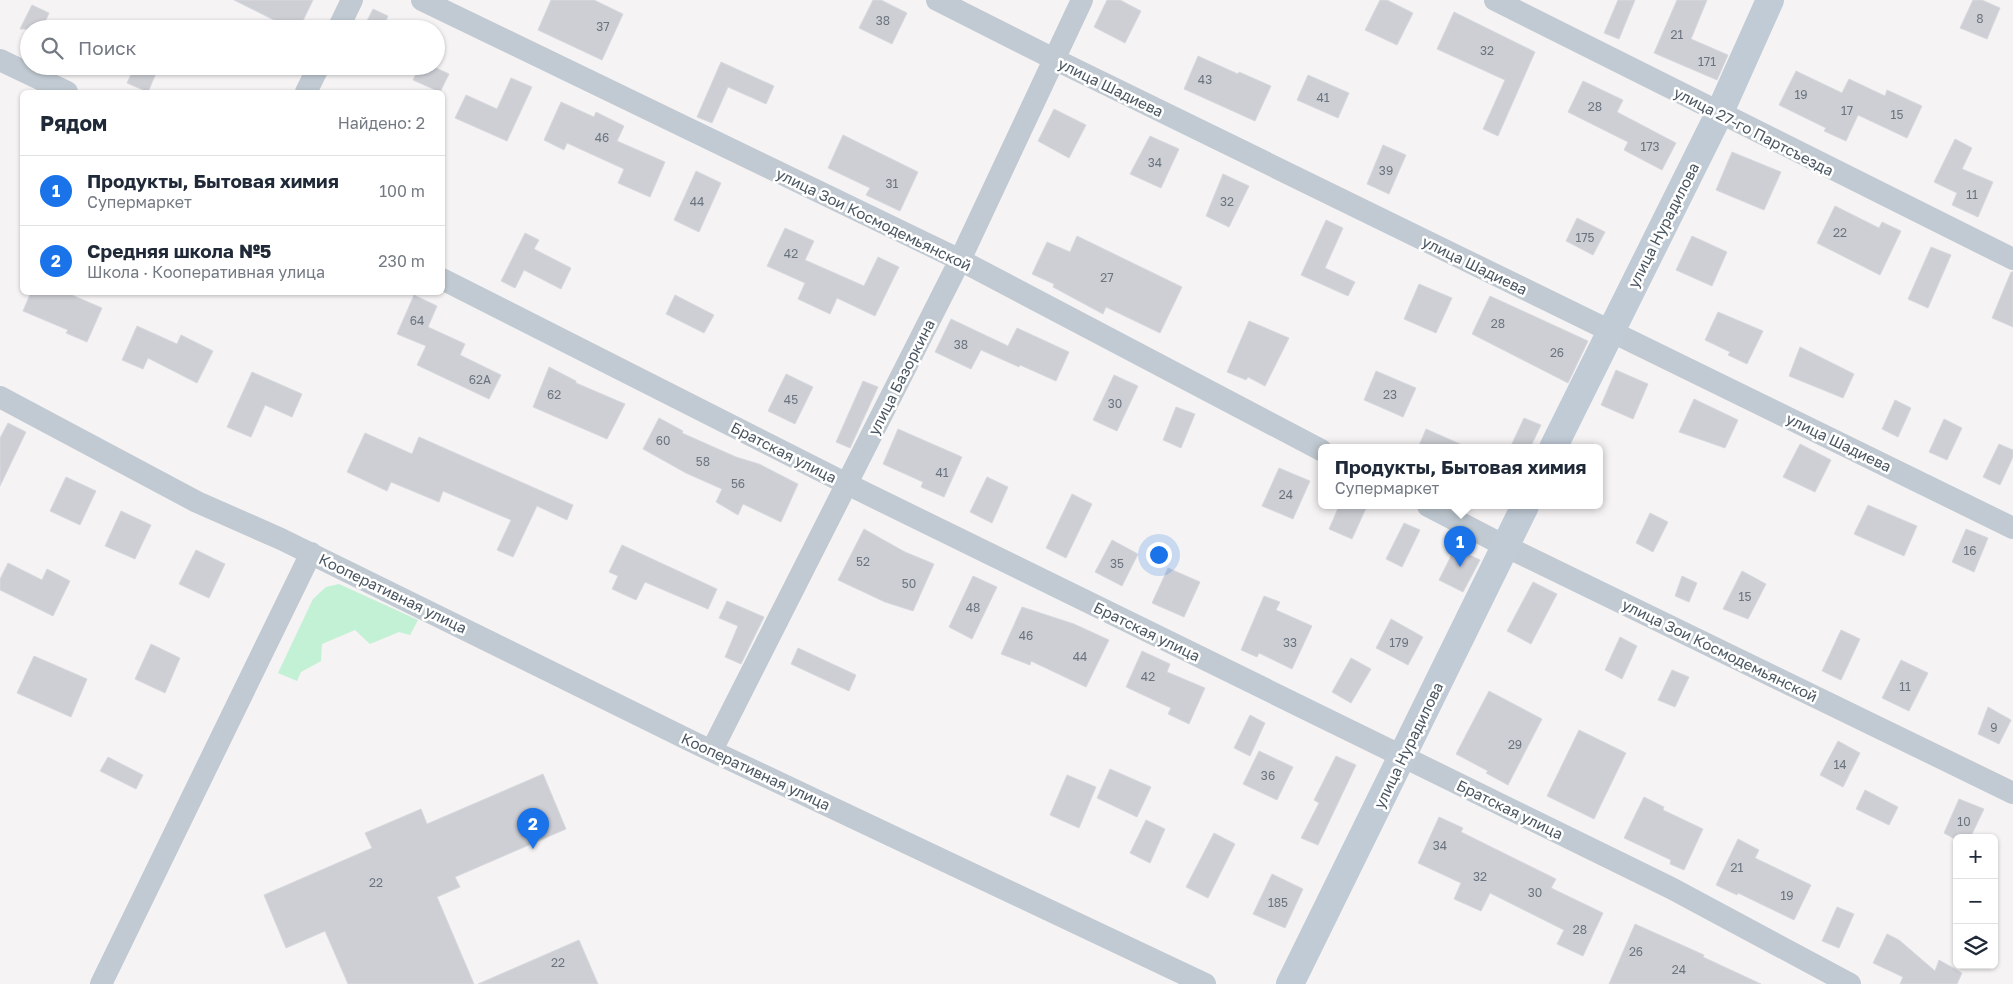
<!DOCTYPE html>
<html lang="ru">
<head>
<meta charset="utf-8">
<style>
  body { margin:0; font-family:"Golos Text",sans-serif; background:#f2f2f3; color:#1f2937 }
  .controls { position:absolute; right:15px; bottom:15px; display:grid; overflow:hidden; border-radius:8px; box-shadow:0 1px 4px #0004 }
  .controls button { width:45px; height:45px; display:grid; place-items:center; padding:0; border:0; border-bottom:1px solid #e0e1e3; background:#fff; color:#1f2937; font:25px sans-serif }
  .you { position:absolute; left:1158px; top:554px; width:18px; height:18px; margin:-12px; border:4px solid #fff; border-radius:50%; background:#1a73e8; box-shadow:0 0 0 8px #1a73e833 }
  .badge { display:grid; place-items:center; width:32px; height:32px; border-radius:50%; background:#1a73e8; color:#fff; font-size:16px; font-weight:700 }
  .pin { position:absolute; translate:-50% -41px; filter:drop-shadow(0 1px 2px #0008) }
  .pin::after { content:''; position:absolute; top:26px; width:18px; height:15px; background:inherit; clip-path:polygon(0 0,100% 0,50% 100%) }
  .popup { position:absolute; left:1318px; top:444px; width:285px; height:65px; box-sizing:border-box; display:grid; place-content:center; border-radius:8px; background:#fff; filter:drop-shadow(0 1px 4px #0005); font-size:16px; white-space:nowrap; color:#747a83 }
  .popup b { font-size:19px; color:#1f2937 }
  .popup::after { content:''; position:absolute; left:50%; top:100%; margin-left:-10px; border:10px solid transparent; border-top-color:#fff }
  .list { margin:0; padding:0; list-style:none }
  h2 { display:flex; justify-content:space-between; align-items:center; height:65px; margin:0; padding:0 20px; font-size:21px }
  h2 small { font-size:16px; font-weight:400; color:#747a83 }
  .list li { display:grid; grid-template-columns:32px 1fr auto; gap:15px; align-items:center; box-sizing:border-box; height:70px; padding:0 20px; border-top:1px solid #e0e1e3 }
  .list b { display:block; font-size:19px; white-space:nowrap }
  .list p { margin:0; font-size:16px; white-space:nowrap; color:#747a83 }
  .list em { font-size:16px; font-style:normal; color:#747a83 }
  .icon { flex:none; width:28px; height:28px; fill:none; stroke:currentColor; stroke-width:2; stroke-linecap:round; stroke-linejoin:round }
  .map { position:relative; flex:none; width:2013px; height:984px; overflow:hidden }
  .search { position:absolute; background:#fff; box-shadow:0 1px 4px #0004; left:20px; top:20px; width:425px; height:55px; display:flex; align-items:center; gap:12px; box-sizing:border-box; padding:0 18px; border-radius:28px; color:#747a83; font-size:19px }
  .panel { position:absolute; background:#fff; box-shadow:0 1px 4px #0004; left:20px; top:90px; width:425px; height:205px; border-radius:8px }
  .map>svg:first-child { display:block }
  .green { fill:#c3f1d5 }
  .building { fill:#cdcfd5; stroke:#d7d9de }
  .lines { fill:none; stroke-linecap:round; stroke-linejoin:round }
  .street { stroke:#c1cad2; stroke-width:22 }
  .secondary { stroke:#c1cbd6; stroke-width:28 }
  .labels { text-anchor:middle; dominant-baseline:central; stroke-width:5; stroke-linejoin:round; paint-order:stroke }
  .number-label { font-size:12px; fill:#6b747e }
  .street-label { font-size:15px; fill:#4a5661; stroke:#fff }
</style>
</head>
<body>
<div class="map">
<svg width="2013" height="984" viewBox="0 0 2013 984">
  <rect width="100%" height="100%" fill="#f5f3f3"/>
  <path class="green" d="M339,584L418,620L410,635L399,632L370,644L355,630L322,644L321,661L301,672L297,681L278,673L313,599L326,587Z"/>
  <path class="building" d="M234,0H313L299,29H280L282,24Z
    M551,0H594L623,14L602,60L538,30Z
    M873,0H881L907,13L892,44L859,28Z
    M1107,0H1120L1141,11L1125,43L1094,27Z
    M1380,0H1387L1413,13L1397,45L1365,30Z
    M1618,0H1635L1619,39L1604,33Z
    M1677,0H1707L1691,39L1728,55L1717,80L1654,53Z
    M1973,0H1982L2000,8L1987,39L1960,28Z
    M32,5L49,13L42,29H20Z
    M373,9L388,16L382,29H363Z
    M1454,12L1535,52L1498,136L1483,129L1505,80L1437,49Z
    M1198,56L1238,74L1239,72L1271,86L1255,121L1184,89Z
    M721,62L774,86L766,104L728,87L712,123L697,117Z
    M135,66H159L148,92L127,83Z
    M420,66H432L449,74L440,92L413,80Z
    M1796,71L1842,93L1849,79L1885,96L1887,90L1922,106L1907,138L1858,115L1846,141L1824,131L1826,128L1779,105Z
    M1308,75L1349,93L1338,118L1297,100Z
    M511,78L532,87L507,141L455,118L466,95L497,109Z
    M1583,81L1623,100L1617,112L1676,143L1662,170L1624,150L1628,142L1568,112Z
    M561,102L594,117L596,112L624,126L617,141L665,162L650,197L618,183L624,169L567,143L564,150L544,140Z
    M1054,109L1086,125L1069,158L1038,141Z
    M843,135L918,172L900,211L866,195L870,188L828,168Z
    M1150,136L1179,149L1161,188L1130,174Z
    M1955,139L1972,148L1962,169L1993,182L1978,217L1952,205L1957,193L1934,182Z
    M1383,145L1406,155L1389,194L1367,184Z
    M1732,152L1781,172L1764,210L1716,190Z
    M696,171L721,183L699,232L674,220Z
    M1223,174L1249,186L1229,227L1206,216Z
    M1835,206L1879,228L1882,222L1901,231L1880,275L1817,243Z
    M1577,218L1605,232L1593,255L1566,241Z
    M1326,220L1343,228L1325,268L1355,282L1348,296L1301,275Z
    M785,228L814,241L805,260L864,286L878,257L899,267L875,316L837,298L830,314L798,299L805,283L767,266Z
    M525,233L539,240L534,249L571,268L561,289L524,270L515,288L501,281Z
    M1077,236L1182,287L1160,333L1106,307L1103,314L1053,287L1054,284L1032,274L1047,242L1070,252Z
    M1692,236L1727,252L1712,286L1676,270Z
    M1931,247L1951,255L1928,308L1908,299Z
    M2011,272H2013V327L1992,318Z
    M1419,284L1452,298L1436,333L1404,319Z
    M31,292H65L102,308L87,342L66,333L68,330L23,311Z
    M414,295L437,306L428,327L465,344L460,355L501,375L489,399L417,365L426,346L397,334Z
    M675,295L714,315L704,333L666,314Z
    M1490,296L1588,341L1568,383L1472,334Z
    M1718,312L1763,331L1747,364L1728,355L1730,352L1705,340Z
    M951,319L1008,346L1017,328L1069,352L1056,381L1020,365L1019,367L981,350L971,369L935,352Z
    M1249,321L1289,338L1265,386L1248,377L1246,380L1227,372Z
    M137,326L177,344L181,335L213,351L197,383L148,358L143,369L122,360Z
    M1800,347L1854,374L1843,398L1789,376Z
    M549,367L576,381V383L625,404L607,439L533,407Z
    M1616,370L1648,384L1633,419L1601,405Z
    M1376,371L1416,388L1403,417L1364,400Z
    M252,372L302,394L292,417L265,405L251,437L227,427Z
    M786,374L813,387L795,424L768,411Z
    M1114,375L1138,386L1117,431L1093,420Z
    M863,381L878,387L850,448L836,442Z
    M1694,399L1738,420L1725,448L1679,432Z
    M1895,400L1911,408L1898,437L1882,429Z
    M1176,407L1195,414L1181,448L1163,440Z
    M659,418L683,431L682,433L736,457L759,464L798,484L781,522L743,504L738,515L716,502L722,489L686,473L643,449Z
    M1524,418L1541,425L1530,448H1510Z
    M1944,419L1962,428L1947,460L1929,452Z
    M8,423L26,432L0,486V438Z
    M898,429L962,457L944,497L921,487L923,482L883,464Z
    M1426,429L1469,448H1418Z
    M365,433L412,454L419,437L573,505L567,520L537,506L513,557L497,550L511,520L443,491L439,502L391,482L387,491L347,472Z
    M1800,444L1831,460L1815,492L1783,477Z
    M1999,444L2013,450V457L2000,485L1983,477Z
    M1279,468L1310,481L1293,519L1262,506Z
    M66,477L96,491L80,525L50,511Z
    M987,477L1008,487L992,523L970,512Z
    M1072,494L1092,504L1066,558L1046,548Z
    M1868,505L1917,526L1904,556L1854,534Z
    M1339,506H1367L1352,539L1329,529Z
    M121,511L151,525L135,559L105,546Z
    M1650,513L1668,522L1653,552L1636,543Z
    M1404,523L1420,530L1402,567L1386,559Z
    M864,529L905,552L934,564L913,611L885,602L838,580Z
    M1966,529L1988,538L1974,572L1952,562Z
    M1112,540L1138,554L1122,586L1095,572Z
    M622,545L717,589L708,609L645,582L636,600L612,589L618,576L609,572Z
    M1455,548L1480,560L1463,592L1439,580Z
    M196,550L225,564L209,598L179,584Z
    M8,563L42,580L47,569L70,581L53,616L0,590V579Z
    M1168,568L1200,582L1184,617L1152,603Z
    M1742,571L1766,584L1748,619L1723,609Z
    M973,576L997,587L972,639L949,627Z
    M1682,576L1697,583L1689,602L1675,596Z
    M1533,582L1557,594L1531,644L1507,631Z
    M1264,596L1280,602L1276,610L1312,626L1292,669L1259,653L1257,657L1241,650Z
    M727,601L764,617L741,664L725,657L738,626L719,618Z
    M1022,607L1074,624L1109,640L1086,687L1031,661L1030,665L1001,654Z
    M1391,619L1423,637L1408,665L1376,648Z
    M1841,630L1860,639L1841,680L1822,671Z
    M1620,637L1637,646L1622,679L1605,670Z
    M151,644L180,658L165,693L135,679Z
    M798,648L856,675L849,691L791,664Z
    M1142,651L1170,664L1167,672L1205,688L1189,724L1168,714L1171,708L1126,687Z
    M34,656L87,679L71,717L17,693Z
    M1351,658L1371,669L1351,703L1332,692Z
    M1901,660L1928,673L1909,711L1882,698Z
    M1672,670L1689,677L1675,707L1658,700Z
    M1489,691L1542,719L1508,785L1486,773L1488,771L1456,754Z
    M1988,707L2011,720L1999,744L1978,734Z
    M1250,715L1265,723L1250,756L1234,748Z
    M1579,730L1626,753L1594,819L1547,796Z
    M1838,741L1860,753L1843,787L1820,775Z
    M1259,751L1293,767L1277,800L1243,784Z
    M1336,756L1356,765L1318,845L1301,838L1319,803L1314,800Z
    M108,757L143,775L136,789L100,771Z
    M1110,769L1151,787L1137,817L1097,798Z
    M543,774L566,829L455,877L460,887L437,897L474,984H348L325,931L286,948L264,895L372,848L365,833L421,809L427,824Z
    M1067,775L1096,787L1079,828L1050,815Z
    M1865,790L1898,807L1889,825L1856,809Z
    M1644,797L1664,807L1663,810L1703,829L1684,870L1670,864L1671,860L1624,838Z
    M1959,799L1984,809L1970,838H1953L1944,833Z
    M1439,817L1463,828L1461,832L1556,879L1551,888L1603,913L1583,956L1557,944L1564,930L1490,893L1481,911L1454,899L1461,883L1418,863Z
    M1146,820L1165,829L1150,863L1130,853Z
    M1214,833L1235,844L1208,898L1186,887Z
    M1738,839L1759,850L1755,858L1811,885L1794,920L1738,893L1737,895L1716,885Z
    M1272,874L1303,889L1285,928L1253,914Z
    M1837,907L1854,914L1839,948L1822,941Z
    M1635,924L1704,955L1703,957L1761,984H1609Z
    M1887,934L1899,940L1935,971L1939,960L1962,973L1957,984H1900L1903,977L1873,963Z
    M579,940L598,984H478Z"/>
  <g class="lines">
    <path class="street" d="M422,0L960,260L1321,450
      M937,0L1054,59L2013,528
      M1495,0L2013,259
      M338,29L352,0
      M0,60L67,92
      M306,92L319,66
      M442,279L847,484L1671,888L1850,984
      M0,397L197,502L281,539L695,743L1205,984
      M1428,506L1505,546L2013,793
      M712,750L960,260L1082,0
      M101,984L311,553"/>
    <path class="secondary" d="M1553,448L1719,114L1770,0
      M1290,984L1525,506"/>
  </g>
  <g class="labels">
    <g class="number-label">
      <text x="1980" y="18">8</text>
      <text x="883" y="20">38</text>
      <text x="603" y="26">37</text>
      <text x="1677" y="34">21</text>
      <text x="1487" y="50">32</text>
      <text x="1707" y="61">171</text>
      <text x="1205" y="79">43</text>
      <text x="1801" y="94">19</text>
      <text x="1323" y="97">41</text>
      <text x="1595" y="106">28</text>
      <text x="1847" y="110">17</text>
      <text x="1897" y="114">15</text>
      <text x="602" y="137">46</text>
      <text x="1650" y="146">173</text>
      <text x="1155" y="162">34</text>
      <text x="1386" y="170">39</text>
      <text x="892" y="183">31</text>
      <text x="1972" y="194">11</text>
      <text x="697" y="201">44</text>
      <text x="1227" y="201">32</text>
      <text x="1840" y="232">22</text>
      <text x="1585" y="237">175</text>
      <text x="791" y="253">42</text>
      <text x="1107" y="277">27</text>
      <text x="417" y="320">64</text>
      <text x="1498" y="323">28</text>
      <text x="961" y="344">38</text>
      <text x="1557" y="352">26</text>
      <text x="480" y="379">62А</text>
      <text x="554" y="394">62</text>
      <text x="1390" y="394">23</text>
      <text x="791" y="399">45</text>
      <text x="1115" y="403">30</text>
      <text x="663" y="440">60</text>
      <text x="703" y="461">58</text>
      <text x="942" y="472">41</text>
      <text x="738" y="483">56</text>
      <text x="1286" y="494">24</text>
      <text x="1970" y="550">16</text>
      <text x="863" y="561">52</text>
      <text x="1117" y="563">35</text>
      <text x="909" y="583">50</text>
      <text x="1745" y="596">15</text>
      <text x="973" y="607">48</text>
      <text x="1026" y="635">46</text>
      <text x="1290" y="642">33</text>
      <text x="1399" y="642">179</text>
      <text x="1080" y="656">44</text>
      <text x="1148" y="676">42</text>
      <text x="1905" y="686">11</text>
      <text x="1994" y="727">9</text>
      <text x="1515" y="744">29</text>
      <text x="1840" y="764">14</text>
      <text x="1268" y="775">36</text>
      <text x="1964" y="821">10</text>
      <text x="1440" y="845">34</text>
      <text x="1737" y="867">21</text>
      <text x="1480" y="876">32</text>
      <text x="376" y="882">22</text>
      <text x="1535" y="892">30</text>
      <text x="1787" y="895">19</text>
      <text x="1278" y="902">185</text>
      <text x="1580" y="929">28</text>
      <text x="1636" y="951">26</text>
      <text x="558" y="962">22</text>
      <text x="1679" y="969">24</text>
    </g>
    <g class="street-label">
      <text transform="translate(1111 87) rotate(26)">улица Шадиева</text>
      <text transform="translate(1754 131) rotate(27)">улица 27-го Партсъезда</text>
      <text transform="translate(874 219) rotate(26)">улица Зои Космодемьянской</text>
      <text transform="translate(1663 225) rotate(-63)">улица Нурадилова</text>
      <text transform="translate(1475 265) rotate(26)">улица Шадиева</text>
      <text transform="translate(901 377) rotate(-63)">улица Базоркина</text>
      <text transform="translate(1839 442) rotate(26)">улица Шадиева</text>
      <text transform="translate(784 452) rotate(27)">Братская улица</text>
      <text transform="translate(393 593) rotate(26)">Кооперативная улица</text>
      <text transform="translate(1147 631) rotate(26)">Братская улица</text>
      <text transform="translate(1720 650) rotate(26)">улица Зои Космодемьянской</text>
      <text transform="translate(1408 745) rotate(-64)">улица Нурадилова</text>
      <text transform="translate(756 771) rotate(25)">Кооперативная улица</text>
      <text transform="translate(1510 809) rotate(26)">Братская улица</text>
    </g>
  </g>
</svg>
<div class="controls">
<button>+</button>
<button>−</button>
<button><svg class="icon" aria-label="layers" viewBox="0 0 24 24"><path d="M12 4l9 5-9 5-9-5zM3 14l9 5 9-5"/></svg></button>
</div>
<div class="you"></div>
<div class="pin badge" style="left:1460px;top:567px">1</div>
<div class="popup"><b>Продукты, Бытовая химия</b>Супермаркет</div>
<div class="pin badge" style="left:533px;top:849px">2</div>
<div class="search"><svg class="icon" aria-label="search" viewBox="0 0 24 24"><circle cx="10" cy="10" r="6"/><path d="M15 15l6 6"/></svg>Поиск</div>
<section class="panel">
<h2>Рядом<small>Найдено: 2</small></h2>
<ul class="list">
<li><span class="badge">1</span><div><b>Продукты, Бытовая химия</b><p>Супермаркет</p></div><em>100 m</em></li>
<li><span class="badge">2</span><div><b>Средняя школа №5</b><p>Школа · Кооперативная улица</p></div><em>230 m</em></li>
</ul>
</section>
</div>
</body>
</html>
